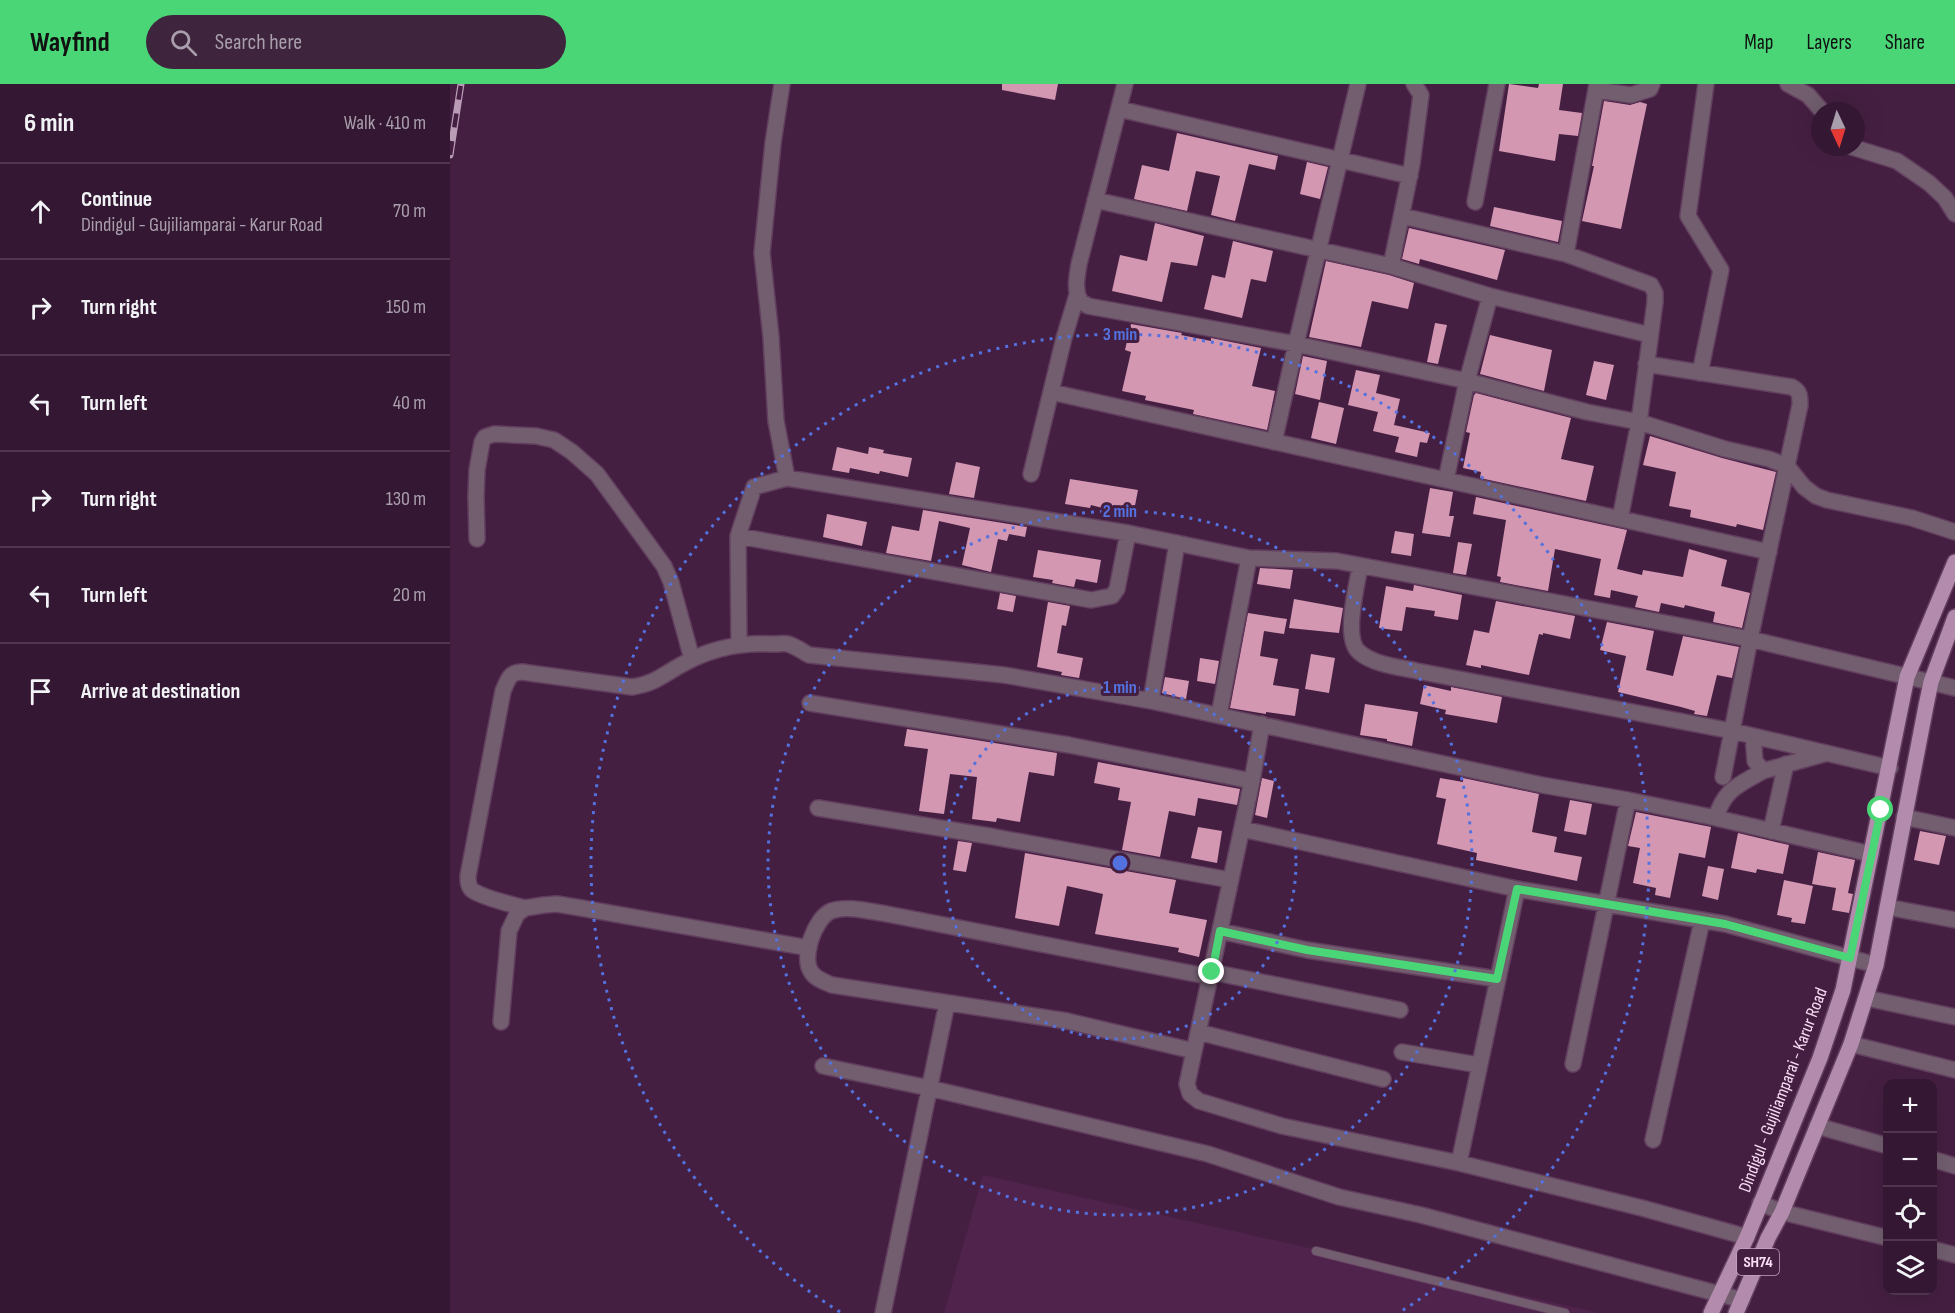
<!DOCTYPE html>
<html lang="en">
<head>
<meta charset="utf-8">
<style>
  body { margin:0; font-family:"Sofia Sans Condensed",sans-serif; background:#3f243e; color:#f1f3f6 }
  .controls { position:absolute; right:18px; bottom:18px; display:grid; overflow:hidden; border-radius:12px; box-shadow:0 6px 24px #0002 }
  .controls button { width:54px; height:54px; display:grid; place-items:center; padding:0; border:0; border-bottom:2px solid #4e364d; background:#341732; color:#f1f3f6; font:30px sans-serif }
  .compass { position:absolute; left:1361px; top:18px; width:54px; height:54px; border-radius:50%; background:#341732; box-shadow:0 6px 24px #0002; rotate:176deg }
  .stop { position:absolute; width:18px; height:18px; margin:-14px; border:4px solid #4ad677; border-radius:50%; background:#fff }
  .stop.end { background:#4ad677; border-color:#fff; box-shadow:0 2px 6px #0008 }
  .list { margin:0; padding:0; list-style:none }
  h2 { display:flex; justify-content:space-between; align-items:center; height:78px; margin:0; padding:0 24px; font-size:26px }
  h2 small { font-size:20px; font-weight:400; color:#a99fac }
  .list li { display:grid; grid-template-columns:39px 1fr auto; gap:18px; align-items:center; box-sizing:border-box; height:96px; padding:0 24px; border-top:2px solid #4e364d }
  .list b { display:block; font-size:22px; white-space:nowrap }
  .list p { margin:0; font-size:20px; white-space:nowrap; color:#a99fac }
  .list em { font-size:20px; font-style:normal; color:#a99fac }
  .icon { flex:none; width:33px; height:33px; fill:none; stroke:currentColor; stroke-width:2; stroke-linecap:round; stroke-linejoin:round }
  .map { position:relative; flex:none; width:1505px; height:1229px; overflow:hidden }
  header { display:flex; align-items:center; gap:36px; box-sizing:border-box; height:84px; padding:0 30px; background:#4ad677; color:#111 }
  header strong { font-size:28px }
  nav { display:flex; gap:33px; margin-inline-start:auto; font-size:21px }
  .search { width:420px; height:54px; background:#3f243e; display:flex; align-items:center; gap:15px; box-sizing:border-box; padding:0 21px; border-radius:33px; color:#a99fac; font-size:22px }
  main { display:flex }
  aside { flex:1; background:#341732 }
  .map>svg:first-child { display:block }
  .built { fill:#50234d }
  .building { fill:#d397b2 }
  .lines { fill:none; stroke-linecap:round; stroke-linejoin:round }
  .lane-casing { stroke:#623e5e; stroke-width:10 }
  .street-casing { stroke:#623e5e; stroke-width:18 }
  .primary-casing { stroke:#623e5e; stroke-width:18 }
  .lane { stroke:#725e6f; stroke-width:8 }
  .street { stroke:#725e6f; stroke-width:15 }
  .primary { stroke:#b28bad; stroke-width:15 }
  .rail-casing { stroke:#ba9cb6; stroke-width:7 }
  .rail { stroke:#451f42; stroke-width:4.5; stroke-dasharray:14; stroke-linecap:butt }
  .route { stroke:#4ad677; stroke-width:8 }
  .ring { fill:none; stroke:#5472df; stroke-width:3; stroke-dasharray:3 6 }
  .labels { text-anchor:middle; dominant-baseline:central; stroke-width:6; stroke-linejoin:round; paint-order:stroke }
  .shield { fill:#451f42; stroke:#c2a5bf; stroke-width:1.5 }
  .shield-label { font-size:16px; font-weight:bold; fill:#f8def4 }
  .street-label { font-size:18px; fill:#f8def4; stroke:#451f42 }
  .centre { fill:#5472df; stroke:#451f42; stroke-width:3 }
  .ring-label { font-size:18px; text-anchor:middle; font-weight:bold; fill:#5472df; stroke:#451f42; stroke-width:6; stroke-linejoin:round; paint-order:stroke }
</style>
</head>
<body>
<header>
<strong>Wayfind</strong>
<div class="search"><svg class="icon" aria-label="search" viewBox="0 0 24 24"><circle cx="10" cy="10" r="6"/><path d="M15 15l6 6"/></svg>Search here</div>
<nav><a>Map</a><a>Layers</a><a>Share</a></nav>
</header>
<main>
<aside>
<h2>6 min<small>Walk · 410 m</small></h2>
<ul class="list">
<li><svg class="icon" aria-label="ahead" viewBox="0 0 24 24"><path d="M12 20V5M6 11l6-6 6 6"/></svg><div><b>Continue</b><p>Dindigul - Gujiliamparai - Karur Road</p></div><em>70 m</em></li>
<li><svg class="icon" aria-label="right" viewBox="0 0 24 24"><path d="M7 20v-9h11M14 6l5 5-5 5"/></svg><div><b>Turn right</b></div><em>150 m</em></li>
<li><svg class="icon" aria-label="left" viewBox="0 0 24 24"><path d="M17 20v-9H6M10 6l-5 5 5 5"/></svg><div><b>Turn left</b></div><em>40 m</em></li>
<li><svg class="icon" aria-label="right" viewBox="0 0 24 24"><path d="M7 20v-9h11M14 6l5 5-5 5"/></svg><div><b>Turn right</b></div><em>130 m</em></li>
<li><svg class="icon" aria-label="left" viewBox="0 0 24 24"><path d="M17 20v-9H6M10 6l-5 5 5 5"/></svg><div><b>Turn left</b></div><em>20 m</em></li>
<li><svg class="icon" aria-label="arrive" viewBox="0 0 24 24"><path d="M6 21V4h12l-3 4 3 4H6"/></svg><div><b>Arrive at destination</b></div></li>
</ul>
</aside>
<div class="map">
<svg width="1505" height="1229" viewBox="0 0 1505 1229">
  <rect width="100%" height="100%" fill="#451f42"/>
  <path class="built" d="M533,1091L1150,1229H494Z"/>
  <path class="building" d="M552,0H608L605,16L552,6Z
    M1059,0L1088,4L1089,0H1113L1109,26L1132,29L1128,52L1109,50L1105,77L1049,67Z
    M1154,17L1180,21L1190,18L1197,20L1171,145L1132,137L1144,82H1142Z
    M727,49L828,72L825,86L799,80L785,137L761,131L770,92L746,87L737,127L684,115L692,81L719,87Z
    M857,78L878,83L870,115L850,110Z
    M1044,123L1112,137L1108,158L1040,142Z
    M705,139L754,152L747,182L721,178L712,218L662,207L670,171L697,177Z
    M959,144L1055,166L1047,196L970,175L969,180L952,175Z
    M783,157L823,167L816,198L801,195L792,234L754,225L762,191L775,194Z
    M876,177L939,191L964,199L958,225L922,217L911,263L859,253Z
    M985,239L997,241L988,280L977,278Z
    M681,240L732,249L731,251L761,257V254L811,264L802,302L825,307L817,346L743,330L744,326L695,316L696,312L672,307L681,268L675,266Z
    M1040,251L1102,266L1094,307L1030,290Z
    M853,272L877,277L870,316L845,310Z
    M1144,277L1164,281L1156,316L1136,311Z
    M906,286L930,291L926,309L950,315L944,341L980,349L977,359L970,358L967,373L945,368L949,353L923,347L928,328L898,321Z
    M1026,309L1121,334L1111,375L1144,382L1136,417L1030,394L1031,388L1013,384L1020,349L1016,348L1024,311Z
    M869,318L894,324L886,360L861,354Z
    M1200,352L1272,374L1326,388L1313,446L1287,440L1286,443L1240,433L1241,426L1219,422L1226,388L1193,381Z
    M387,363L418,370L419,363L434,366L433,369L462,374L458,393L430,387L429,390L400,384L399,389L382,386Z
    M506,378L530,383L524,414L499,410Z
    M620,395L688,406L683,432L641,421L640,424L615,420Z
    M980,404L1003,408L999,432H1004L1000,453L972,449Z
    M1026,413L1177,446L1167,485L1192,491L1193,486L1233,493L1239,465L1277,476L1271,502L1300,509L1292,544L1263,538L1265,528L1235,521L1234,524L1211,519L1209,528L1185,523L1188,512L1161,506L1160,514L1144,511L1151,475L1105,465L1098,507L1050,498L1051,493L1047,492L1056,436L1023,430Z
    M473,426L577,443L575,453L559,450L557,457L548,455L541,488L512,481L520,444L489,437L481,477L436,469L442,442L469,447Z
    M377,430L417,438L412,462L373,453Z
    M945,447L964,450L961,472L941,469Z
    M1008,458L1022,460L1016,491L1003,489Z
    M588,466L651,476L647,499L626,495L624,503L602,499L603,496L583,493Z
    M810,484L843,486L840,505L807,500Z
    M964,501L1012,511L1008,536L984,532L985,527L956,523L952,547L929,544L936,502L963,507Z
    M550,509L566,512L563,528L547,525Z
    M844,515L893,524L889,549L839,544Z
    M1046,517L1125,532L1120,555L1093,549V551L1089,550L1079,591L1031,581V584L1016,581L1024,546L1039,549Z
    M598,518L620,522L616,542L612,541L607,569L633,574L629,594L611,591L612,588L587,583Z
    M798,529L837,535L834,550L814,547L810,572L828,575L823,601L849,605L845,632L816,628V630L780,624Z
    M1157,538L1204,547L1196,586L1223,592L1233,552L1289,563L1282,594L1267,591L1257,632L1244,630L1245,627L1231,623L1168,608L1176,572L1150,566Z
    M861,570L885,574L879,609L855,605Z
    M750,574L769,577L765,600L747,597Z
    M715,593L739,597L736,615L712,609Z
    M974,601L1001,607V603L1052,613L1047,639L995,630L996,626L970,620Z
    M915,620L968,628L962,662L937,657V655L910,651Z
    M457,645L607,669L604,692L579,688L570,738L547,734L546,738L522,735L527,693L500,690L494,730L469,727L478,665L454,662Z
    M648,678L790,705L787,721L748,714L745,732L719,727L710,773L672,766L681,718L668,716L670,704L644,699Z
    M812,694L824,697L817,734L805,731Z
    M990,694L1013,698V694L1089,710L1082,748L1107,753L1104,768L1132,773L1127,797L1026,776L1027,769L987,760L996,715L986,713Z
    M1120,716L1142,720L1136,751L1114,747Z
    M1186,728L1261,743L1255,774L1229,769L1220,814L1205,811L1206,804L1183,799L1190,764L1178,762Z
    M748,743L772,747L767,779L741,774Z
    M1470,747L1496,752L1489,781L1464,776Z
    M1288,749L1339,761L1333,790L1307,785L1306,789L1281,784Z
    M508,757L522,759L516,788L503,786Z
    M1368,768L1405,776L1398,809L1403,810L1399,829L1382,826L1386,804L1362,800Z
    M575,769L726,796L719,829L757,836L749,873L728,868L729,864L645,850L653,810L640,807L617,802L609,842L565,834Z
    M1258,782L1274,785L1268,816L1252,812Z
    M1334,796L1363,802L1355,840L1341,838L1342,834L1327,831Z"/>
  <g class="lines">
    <defs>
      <path id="lane" d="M866,1167L1115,1229"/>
      <path id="street" d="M332,0L323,59L312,169L321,253L326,337L337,394
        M675,0L629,180C627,193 624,205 630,217L638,222L846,260L1017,297L1137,328L1189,338L1275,365L1319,375L1337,382L1354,403L1366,412L1377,416L1462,434L1505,448
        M1338,0L1358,11L1372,27
        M1146,6L1181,11L1200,5L1202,0
        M669,25L960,92
        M1402,63L1447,77L1479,99L1495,114L1505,130
        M645,116L941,182L1040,212L1200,251
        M1025,118L1047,0
        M952,132L1116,170L1201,201L1205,209V218L1189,338L1170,435
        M1116,170L1147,0
        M941,182L962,80L971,11L964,0
        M1196,280L1342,303C1350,307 1350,312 1350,321L1300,555L1273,693
        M1250,289L1271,186L1238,132L1256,0
        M601,308L1319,468
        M824,358L846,260L908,0
        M581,390L614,254L627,211
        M996,396L1017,297L1040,212
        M288,452L641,516L662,512L667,505L678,449
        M27,455L26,412L27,386L32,358L35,353L44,350L86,352L104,356L122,368L147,390L214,482L221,498L242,575
        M910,482C907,502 893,554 909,568C924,581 949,583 967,587L1282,647L1440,684
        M289,561L288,452L304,403L337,394L678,449L799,474L887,477L1300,555L1505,604
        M701,617L727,459
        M360,619L619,661L802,697
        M769,631L799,474
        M812,640L802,697L737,1000L740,1010L749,1017L832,1042L1009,1079L1192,1124L1297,1153
        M1313,687L1374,670
        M368,724L539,752L780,796
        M1454,733L1505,744
        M1266,734C1274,705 1289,701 1313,687L1305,677L1303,652
        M792,745L1067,805L1275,840L1426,881
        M1321,747L1336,680
        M1437,823L1505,836
        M75,824C63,821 31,813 22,806C18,802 18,797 18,792L53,607C58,596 59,588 72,588L182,603C206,599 211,592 231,581C260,564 291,558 324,560C329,560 334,559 338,560C345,562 352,567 359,571L554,591L701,617L1092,701L1178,716L1266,734L1421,770
        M770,847L857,866L1047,895
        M762,888L950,926
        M1416,914L1505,933
        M51,938L59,847L67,830L75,824L94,821L107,820L131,824L359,864
        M748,948L933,995
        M1401,960L1505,986
        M744,967L617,937L382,901C375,898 366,895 362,889C350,874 365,834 381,827C397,821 421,828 437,830L761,893
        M952,968L1029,981
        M1123,980L1178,716
        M373,982L479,1004L758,1070L889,1113L971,1131L1292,1216
        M1367,1042L1438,1062
        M1203,1056L1252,837
        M1482,1075L1505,1082
        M1009,1079L1067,805
        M1310,1119L1332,1128L1438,1154
        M1482,1165L1505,1171
        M433,1229L497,919"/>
      <path id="primary" d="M1261,1229L1297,1153L1370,974L1393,906L1457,593L1505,478
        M1286,1229L1318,1154L1332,1128L1401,960L1426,881L1476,622L1481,598L1505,533"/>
    </defs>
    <use href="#lane" class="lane-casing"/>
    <use href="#street" class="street-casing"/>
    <use href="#primary" class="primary-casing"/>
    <use href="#lane" class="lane"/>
    <use href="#street" class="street"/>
    <use href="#primary" class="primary"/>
    <defs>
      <path id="rail" d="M0,71L11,0"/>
    </defs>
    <use href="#rail" class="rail-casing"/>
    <use href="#rail" class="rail"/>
  </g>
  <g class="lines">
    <path class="route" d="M762,888L770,847L857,866L1047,895L1067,805L1275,840L1400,874L1431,726"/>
  </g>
  <g class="ring">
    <circle cx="670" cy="779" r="176"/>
    <circle cx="670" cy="779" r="352"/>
    <path d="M390 1228A529 529 0 1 1 950 1228"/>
  </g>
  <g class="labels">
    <rect class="shield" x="1287" y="1165" width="42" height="26" rx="4.5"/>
    <g class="shield-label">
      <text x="1308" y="1178">SH74</text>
    </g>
    <g class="street-label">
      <text transform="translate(1333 1006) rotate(-69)">Dindigul - Gujiliamparai - Karur Road</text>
    </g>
  </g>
  <circle cx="670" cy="779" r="9" class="centre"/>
  <g class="ring-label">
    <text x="670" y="256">3 min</text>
    <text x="670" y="433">2 min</text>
    <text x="670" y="609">1 min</text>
  </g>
</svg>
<div class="controls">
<button>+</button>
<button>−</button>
<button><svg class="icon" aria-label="locate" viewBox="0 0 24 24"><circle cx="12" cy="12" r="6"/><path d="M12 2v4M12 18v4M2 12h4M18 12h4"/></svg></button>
<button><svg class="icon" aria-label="layers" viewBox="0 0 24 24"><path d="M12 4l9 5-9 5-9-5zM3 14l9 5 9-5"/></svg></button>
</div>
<svg class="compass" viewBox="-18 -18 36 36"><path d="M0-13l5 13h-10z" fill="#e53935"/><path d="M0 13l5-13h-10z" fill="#a99fac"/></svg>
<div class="stop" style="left:1431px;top:726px"></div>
<div class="stop end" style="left:762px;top:888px"></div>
</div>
</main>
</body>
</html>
